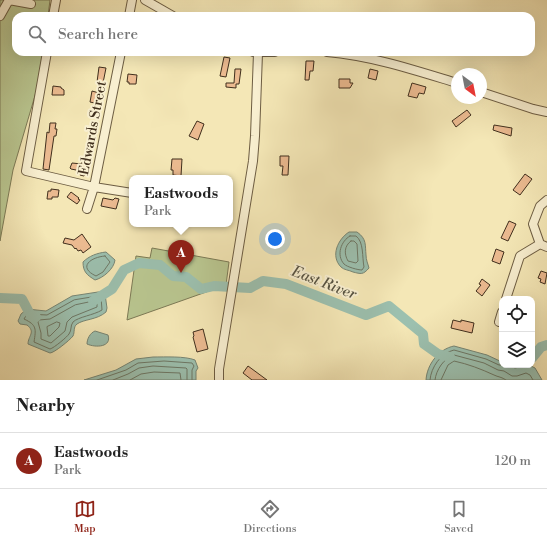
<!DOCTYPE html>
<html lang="en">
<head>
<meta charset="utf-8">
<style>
  body { margin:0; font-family:"Libre Bodoni",serif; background:#f6f6f6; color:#222 }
  .controls { position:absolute; right:12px; bottom:12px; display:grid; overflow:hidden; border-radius:8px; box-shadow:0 4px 16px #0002 }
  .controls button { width:36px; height:36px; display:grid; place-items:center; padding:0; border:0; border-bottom:1px solid #e0e0e0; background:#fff; color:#222; font:20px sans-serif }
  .compass { position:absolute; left:451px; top:68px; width:36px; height:36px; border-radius:50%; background:#fff; box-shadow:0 4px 16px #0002; rotate:148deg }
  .you { position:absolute; left:275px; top:239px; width:14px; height:14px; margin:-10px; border:3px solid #fff; border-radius:50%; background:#1a73e8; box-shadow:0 0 0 6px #1a73e833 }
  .badge { display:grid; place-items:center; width:26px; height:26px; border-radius:50%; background:#8f2418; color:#fff; font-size:13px; font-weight:700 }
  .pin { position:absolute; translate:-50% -33px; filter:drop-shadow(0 1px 2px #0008) }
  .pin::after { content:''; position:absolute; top:21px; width:14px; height:12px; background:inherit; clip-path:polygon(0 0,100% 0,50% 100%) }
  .popup { position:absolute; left:129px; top:175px; width:104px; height:52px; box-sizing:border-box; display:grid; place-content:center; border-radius:8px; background:#fff; filter:drop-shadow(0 1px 3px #0005); font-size:13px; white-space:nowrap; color:#767676 }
  .popup b { font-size:15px; color:#222 }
  .popup::after { content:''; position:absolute; left:50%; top:100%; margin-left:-8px; border:8px solid transparent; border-top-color:#fff }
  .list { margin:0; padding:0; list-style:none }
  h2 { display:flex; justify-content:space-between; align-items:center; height:52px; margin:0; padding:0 16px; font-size:17px }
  h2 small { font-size:13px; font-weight:400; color:#767676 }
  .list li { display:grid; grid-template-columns:26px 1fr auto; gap:12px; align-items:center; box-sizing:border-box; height:56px; padding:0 16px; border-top:1px solid #e0e0e0 }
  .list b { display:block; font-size:15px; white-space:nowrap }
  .list p { margin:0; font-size:13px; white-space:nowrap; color:#767676 }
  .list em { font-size:13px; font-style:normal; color:#767676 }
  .icon { flex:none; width:22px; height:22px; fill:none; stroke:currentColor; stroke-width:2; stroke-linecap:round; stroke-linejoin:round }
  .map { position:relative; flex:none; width:547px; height:380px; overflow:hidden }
  .search { position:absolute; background:#fff; box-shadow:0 4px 16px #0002; left:12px; right:12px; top:12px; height:44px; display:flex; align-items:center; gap:10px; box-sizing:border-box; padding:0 14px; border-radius:12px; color:#767676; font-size:15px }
  .sheet { height:108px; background:#fff }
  nav { display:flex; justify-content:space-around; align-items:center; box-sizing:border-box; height:56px; border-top:1px solid #e0e0e0; background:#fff; font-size:11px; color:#767676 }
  nav a { display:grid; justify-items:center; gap:2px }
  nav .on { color:#8f2418 }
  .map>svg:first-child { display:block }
  .green { fill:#b9c690; stroke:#7c7a56 }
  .water { fill:#9cc0af; stroke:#778675 }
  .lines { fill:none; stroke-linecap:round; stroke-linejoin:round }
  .shore { stroke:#6e7866; stroke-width:1 }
  .river { stroke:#9cc0af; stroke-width:10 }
  .building { fill:#ebba90; stroke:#402f1d }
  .minor-casing { stroke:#6d5d43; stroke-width:10 }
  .minor { stroke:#f8efd0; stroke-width:8 }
  .labels { text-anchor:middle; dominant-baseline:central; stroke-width:4; stroke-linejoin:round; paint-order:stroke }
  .street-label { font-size:14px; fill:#402f1d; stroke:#f8efd0 }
  .water-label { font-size:15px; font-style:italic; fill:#575342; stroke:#f8efd0 }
</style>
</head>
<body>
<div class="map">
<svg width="547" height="380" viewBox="0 0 547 380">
  <rect width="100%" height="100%" fill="#f4e7b6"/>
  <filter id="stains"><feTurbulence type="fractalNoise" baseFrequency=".005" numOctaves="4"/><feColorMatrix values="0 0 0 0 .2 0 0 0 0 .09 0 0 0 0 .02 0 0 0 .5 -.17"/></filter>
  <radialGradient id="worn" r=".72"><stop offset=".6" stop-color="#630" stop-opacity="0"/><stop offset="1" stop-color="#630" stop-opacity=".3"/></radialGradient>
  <path class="green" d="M0,0H50L48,16H16V52H44L42,72L13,170L0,241Z
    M152,248L229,262L226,285L127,320L136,256L150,258Z"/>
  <path class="water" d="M349,232H357C367,239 365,245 366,255C366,260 368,264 369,268C363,275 361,274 353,272C349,270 344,270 341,267C330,256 338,239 349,232Z
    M106,252L115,260C114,269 103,278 95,280C87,275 83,272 83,262C89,256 97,253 106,252Z
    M98,292H102L105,294L107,308L106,312C97,320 84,319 77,324C73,327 75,332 73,336C70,340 54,353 50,353L28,344C28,336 36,332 27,325L20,324L18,321L21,314L27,309L46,311L72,296Z
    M95,331L108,335C112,347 96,348 87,344C87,339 90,333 95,331Z
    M454,346L487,355L502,362V365H508L515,368L529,365L535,368L542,380H426C427,364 439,349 454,346Z
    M153,357C165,357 185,356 195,360L198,368L196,371V380H84L116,370L136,359Z"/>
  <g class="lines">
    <path class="shore" d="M350,236H356C364,242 362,257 364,267L362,270C358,270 347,267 344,264C336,255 341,241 350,236Z
      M351,241H354L357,244L358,261L356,263L348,261C344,254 344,246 351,241Z
      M105,256L110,262L103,272L96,276C77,267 91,257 105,256Z
      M99,296L101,297L102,310C94,315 78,317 73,322C70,326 72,330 69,334C67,337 54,348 50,349L34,342C36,329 37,325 24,319L27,314L47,315L74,300Z
      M95,301L97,303V307L72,317L67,322L65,331L51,343L41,339V333L38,322L39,320L50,319L75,305Z
      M57,322L60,323L59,327L50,336H48L47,327Z
      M97,380L126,370L138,363L164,361L192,363L194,366L192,370V380
      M113,380L128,374L139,368L153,366L186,368L187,369V380
      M130,380L141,374L154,372L180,373L181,380
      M430,380C431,367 441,353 454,350L486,359L499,365H503
      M435,380C436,370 444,358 454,355L484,363L498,370L504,371L512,376H517L526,373L530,375L533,380
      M441,380L448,365L454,361C468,364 481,369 494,375C498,377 502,377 506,380"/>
    <path class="river" d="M0,298L22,299L31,316L36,317
      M93,301L112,289L124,270L139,263L160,265L173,276L186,277L201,289L214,286L250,288L263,281L286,284L366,315L389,306L423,334L424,344L438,354L450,357
      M532,358L541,347L547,345"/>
  </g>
  <path class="building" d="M224,57L230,58L226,77L220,76Z
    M306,61H314L313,71H310L309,80H305Z
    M99,67L106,68L103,83L97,82Z
    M235,69H241L239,84H236V88L226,87V83H234Z
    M370,69L378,71L376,80L368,78Z
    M128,74L137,75L136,84H129V82H127Z
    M339,79H350V83H353L350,88H339Z
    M412,83L426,87L424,94L419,93L417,98L408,96Z
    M53,86L61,87V88L64,90V95H52Z
    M92,91L99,93L98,96L100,97L99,104L90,102Z
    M467,110L471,115L456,127L452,121Z
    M197,121L204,124L198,140L189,136Z
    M50,123H56L55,129H57L56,136H54L49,170L43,169L47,132L49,133Z
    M494,125L512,128L511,136L493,130Z
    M280,156H289L288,175H282L283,166H280Z
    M172,159H182L181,176L173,175V170H171Z
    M82,162L86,163V165L88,166L87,174H85L84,176L80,175L81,171L71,169L70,168L72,163L82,164Z
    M525,174L532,179L520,195L513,190Z
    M51,189L59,190L58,197H52V199H47L48,191H51Z
    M71,192L79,198L78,199L80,200L77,204L67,197Z
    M103,198L113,200L115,198L119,199L116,209L101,206Z
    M509,221L516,224L508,241L501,238Z
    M82,234L91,247L83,253L81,250L78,251L76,248L75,249L72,245L63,243L65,238L74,240Z
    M496,249L504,252L500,264L492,261Z
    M541,271L547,273L545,284L540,282L541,279L538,278Z
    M482,279L490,285L482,296L476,291L481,285L479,284Z
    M453,320L461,322V320L474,323L472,333L451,328Z
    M203,329L208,349L197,352L193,337L194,336L193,332Z
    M248,366L267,380H252L243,373Z"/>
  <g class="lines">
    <defs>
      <path id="minor" d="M145,0L173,16
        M0,16L9,0L31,4
        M53,16L56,0
        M129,16L132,0
        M47,52L26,171L94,187L132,193
        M253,52H275
        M327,52C372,56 414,70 457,83
        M481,92L533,109L547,112
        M547,200L540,206L533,224L540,244L547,247
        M87,209L94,187L121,52
        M506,299L520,256L540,244
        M499,322L502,312
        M219,380V369L253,161L255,136L258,53"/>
    </defs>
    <use href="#minor" class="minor-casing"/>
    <use href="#minor" class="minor"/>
  </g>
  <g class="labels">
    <g class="street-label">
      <text transform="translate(93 128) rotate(-79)">Edwards Street</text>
    </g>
    <g class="water-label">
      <text transform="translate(324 283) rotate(21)">East River</text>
    </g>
  </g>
  <rect width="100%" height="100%" filter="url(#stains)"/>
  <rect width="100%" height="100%" fill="url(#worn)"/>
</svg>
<div class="controls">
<button><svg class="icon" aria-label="locate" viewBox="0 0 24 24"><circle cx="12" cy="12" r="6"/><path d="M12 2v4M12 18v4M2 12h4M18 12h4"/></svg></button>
<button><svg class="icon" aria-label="layers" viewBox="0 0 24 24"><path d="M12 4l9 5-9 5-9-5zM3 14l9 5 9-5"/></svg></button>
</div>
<svg class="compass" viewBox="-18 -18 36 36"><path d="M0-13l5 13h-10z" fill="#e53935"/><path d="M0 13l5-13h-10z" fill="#767676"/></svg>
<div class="you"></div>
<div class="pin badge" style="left:181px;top:273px">A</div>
<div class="popup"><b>Eastwoods</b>Park</div>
<div class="search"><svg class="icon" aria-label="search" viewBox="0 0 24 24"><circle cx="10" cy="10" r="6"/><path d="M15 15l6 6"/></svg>Search here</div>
</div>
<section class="sheet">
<h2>Nearby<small></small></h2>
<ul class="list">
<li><span class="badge">A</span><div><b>Eastwoods</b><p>Park</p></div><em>120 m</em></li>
</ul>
</section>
<nav>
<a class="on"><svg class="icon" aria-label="map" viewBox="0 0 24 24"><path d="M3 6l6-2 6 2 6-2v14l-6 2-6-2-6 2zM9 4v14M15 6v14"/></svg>Map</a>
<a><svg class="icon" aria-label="directions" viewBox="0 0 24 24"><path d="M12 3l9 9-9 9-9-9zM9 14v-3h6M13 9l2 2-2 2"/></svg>Directions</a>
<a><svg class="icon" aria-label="saved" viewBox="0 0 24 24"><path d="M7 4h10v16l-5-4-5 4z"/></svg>Saved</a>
</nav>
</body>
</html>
